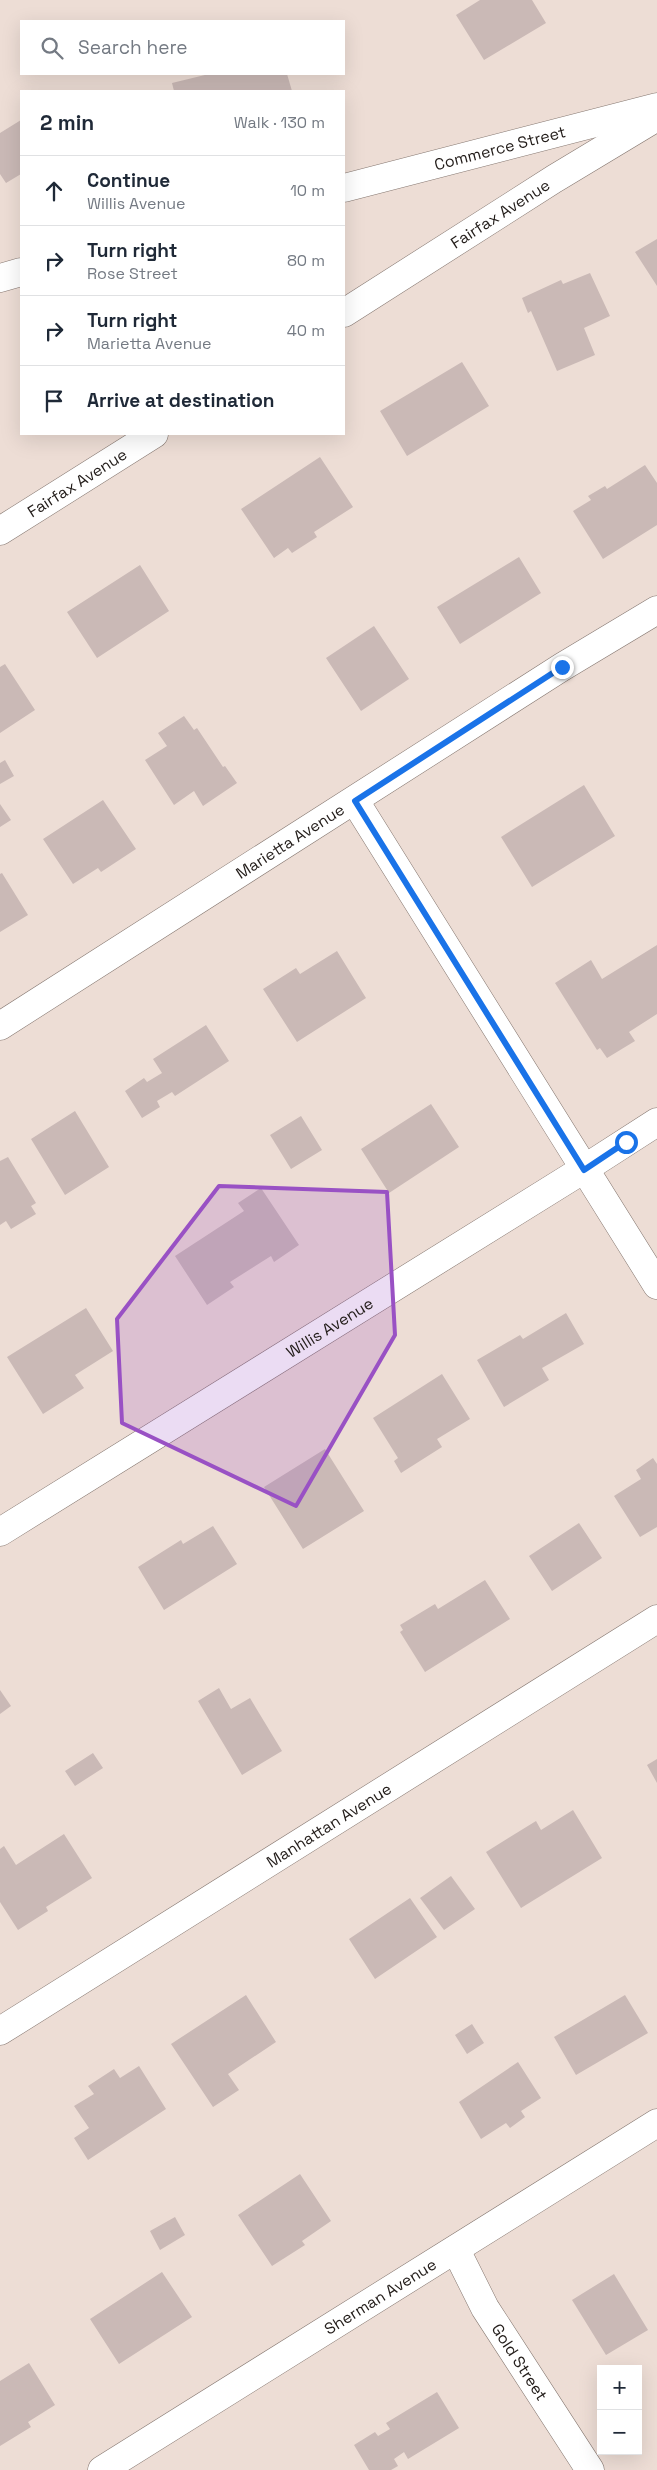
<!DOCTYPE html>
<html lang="en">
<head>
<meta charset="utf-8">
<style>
  body { margin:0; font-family:"Space Grotesk",sans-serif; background:#f2f2f3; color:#1f2937 }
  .controls { position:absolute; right:15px; bottom:15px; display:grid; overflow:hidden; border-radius:0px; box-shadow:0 5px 20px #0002 }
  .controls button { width:45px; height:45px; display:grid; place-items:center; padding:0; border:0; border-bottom:1px solid #e0e1e3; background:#fff; color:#1f2937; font:25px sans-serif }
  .stop { position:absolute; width:15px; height:15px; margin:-11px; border:4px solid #1a73e8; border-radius:50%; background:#fff }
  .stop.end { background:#1a73e8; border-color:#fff; box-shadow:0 1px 5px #0008 }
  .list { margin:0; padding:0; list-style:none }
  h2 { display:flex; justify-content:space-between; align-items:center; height:65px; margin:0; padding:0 20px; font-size:21px }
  h2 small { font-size:16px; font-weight:400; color:#747a83 }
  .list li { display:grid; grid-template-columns:32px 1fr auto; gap:15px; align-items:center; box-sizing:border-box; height:70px; padding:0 20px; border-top:1px solid #e0e1e3 }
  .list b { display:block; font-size:19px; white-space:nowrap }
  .list p { margin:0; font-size:16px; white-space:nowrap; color:#747a83 }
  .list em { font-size:16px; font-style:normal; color:#747a83 }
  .icon { flex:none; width:28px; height:28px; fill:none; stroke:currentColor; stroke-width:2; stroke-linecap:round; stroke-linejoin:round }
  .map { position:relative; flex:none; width:657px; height:2470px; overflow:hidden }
  .search { position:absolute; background:#fff; box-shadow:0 5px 20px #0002; left:20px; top:20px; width:325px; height:55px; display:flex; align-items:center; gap:12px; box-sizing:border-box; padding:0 18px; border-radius:0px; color:#747a83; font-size:19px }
  .panel { position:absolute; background:#fff; box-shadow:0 5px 20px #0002; left:20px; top:90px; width:325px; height:345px; border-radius:0px }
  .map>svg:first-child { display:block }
  .building { fill:#cab9b6 }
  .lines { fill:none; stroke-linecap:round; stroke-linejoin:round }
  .minor-casing { stroke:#857770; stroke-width:29 }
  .tertiary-casing { stroke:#857770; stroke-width:29 }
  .minor { stroke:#fff; stroke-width:28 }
  .tertiary { stroke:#fff; stroke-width:28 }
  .route { stroke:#1a73e8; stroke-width:6 }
  .marked { fill:#9951c4; fill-opacity:0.2; stroke:#9951c4; stroke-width:4; stroke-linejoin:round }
  .labels { text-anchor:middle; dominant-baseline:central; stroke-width:5; stroke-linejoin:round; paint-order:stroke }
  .street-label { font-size:16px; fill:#221c19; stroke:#fff }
</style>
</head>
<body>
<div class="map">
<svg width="657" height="2470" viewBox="0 0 657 2470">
  <rect width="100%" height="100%" fill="#edddd5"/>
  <path class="building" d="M480,0H532L546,23L484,60L456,15Z
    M209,74H287L292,91H174L172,83Z
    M21,120V174L6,183L0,174V133Z
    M657,239V286L635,252Z
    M590,273L610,316L584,328L595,355L557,371L531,311L528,313L522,298L561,280L563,284Z
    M462,362L489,406L407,456L380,411Z
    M320,457L353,507L314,532L317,537L292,553L288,548L274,558L241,509Z
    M645,465L657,483V525L603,559L573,511L591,500L588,496L605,486L607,489Z
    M519,557L541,593L460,644L437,607Z
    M140,565L169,611L97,658L67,612Z
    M374,626L409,679L361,711L326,658Z
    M5,664L35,710L0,733V667Z
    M184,716L194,730L197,728L223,767L225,766L237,783L203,806L194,791L174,805L145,760L167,746L158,733Z
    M5,760L14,776L0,784V763Z
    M584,785L615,836L532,887L501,837Z
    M103,800L136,849L101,872L98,868L73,884L43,839Z
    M0,804L11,820L0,827Z
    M2,873L28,915L0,932V874Z
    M657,945V1014L629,1032L635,1041L607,1058L600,1048L597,1050L555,983L591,960L602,979Z
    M337,951L366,998L297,1042L263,989L296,968L300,974Z
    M206,1025L229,1061L175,1096L172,1092L157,1101L160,1107L142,1118L125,1091L144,1078L147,1082L162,1073L153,1059Z
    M431,1104L459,1147L389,1193L361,1149Z
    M75,1111L109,1167L65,1195L31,1139Z
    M301,1116L322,1150L291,1169L270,1135Z
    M8,1157L36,1203L31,1206L36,1214L11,1229L6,1221L0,1225V1161Z
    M261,1188L299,1245L274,1262L271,1256L230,1282L234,1287L207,1305L175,1256L244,1211L238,1203Z
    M86,1308L113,1351L75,1375L84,1388L43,1414L7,1357Z
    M566,1313L584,1344L542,1368L549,1380L504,1407L477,1360L520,1335L523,1339Z
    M442,1374L470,1419L437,1439L442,1447L401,1473L394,1461L398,1458L373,1418Z
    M325,1449L364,1511L303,1549L264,1487Z
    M653,1458L657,1464V1527L640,1537L614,1496L641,1479L636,1470Z
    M579,1523L602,1558L552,1591L529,1556Z
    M213,1526L237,1564L164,1610L138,1567L181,1540L183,1544Z
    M485,1580L510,1619L425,1672L400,1632L403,1630L400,1625L435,1604L438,1609Z
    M219,1688L231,1709L250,1698L282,1751L242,1775L198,1701Z
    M0,1690L11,1706L0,1714Z
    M93,1753L103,1768L75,1786L65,1771Z
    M657,1759V1783L647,1765Z
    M573,1810L602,1858L521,1908L486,1852L536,1821L541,1830Z
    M64,1834L92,1878L46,1907L48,1911L18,1930L0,1902V1849L4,1846L16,1865Z
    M451,1876L475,1909L444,1930L420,1898Z
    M410,1898L437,1937L375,1979L349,1939Z
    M246,1995L276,2042L228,2074L239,2090L213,2107L171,2044Z
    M625,1995L648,2033L576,2075L554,2037Z
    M472,2024L484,2043L467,2054L455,2035Z
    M518,2062L541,2098L521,2111L525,2117L510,2128L506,2123L481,2139L459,2102Z
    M139,2066L166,2109L88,2160L74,2138L89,2128L74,2106L94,2094L88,2086L114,2069L120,2078Z
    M300,2174L331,2221L302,2241L305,2245L272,2266L238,2215Z
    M175,2217L185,2235L160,2250L150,2231Z
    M162,2272L192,2317L119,2364L90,2319Z
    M614,2274L648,2330L606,2355L572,2300Z
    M29,2363L55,2405L28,2422L31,2427L0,2446V2381Z
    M437,2392L459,2428L408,2459L404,2452L394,2459L398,2466L391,2470H369L354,2445L375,2432L378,2436L390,2429L386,2423Z"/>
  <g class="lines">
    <defs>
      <g id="minor">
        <path id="s1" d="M344,313L554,179L657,117"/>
        <path id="s2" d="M0,531L154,434"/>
        <path d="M355,801L657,1285"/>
        <path id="s3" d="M0,1026L562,667L657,610"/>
        <path id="s4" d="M0,1532L584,1169L657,1122"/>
        <path id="s5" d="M0,2031L657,1619"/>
        <path id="s6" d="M456,2250L485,2308L590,2470"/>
        <path id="s7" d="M102,2470L657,2123"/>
      </g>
      <g id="tertiary">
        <path id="s8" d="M344,188L657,107"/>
        <path d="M0,278L21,272"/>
      </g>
    </defs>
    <use href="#minor" class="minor-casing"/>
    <use href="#tertiary" class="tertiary-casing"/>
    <use href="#minor" class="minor"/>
    <use href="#tertiary" class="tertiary"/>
  </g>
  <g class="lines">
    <path class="route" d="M562,667L355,801L584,1170L626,1142"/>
  </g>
  <path class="marked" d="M219,1186L387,1192L395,1335L296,1506L122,1423L117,1319Z"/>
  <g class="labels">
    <g class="street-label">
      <text stroke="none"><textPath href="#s8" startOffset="161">Commerce Street</textPath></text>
      <text stroke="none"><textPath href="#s1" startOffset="185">Fairfax Avenue</textPath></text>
      <text stroke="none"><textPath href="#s2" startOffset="91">Fairfax Avenue</textPath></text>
      <text stroke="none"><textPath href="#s3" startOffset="344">Marietta Avenue</textPath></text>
      <text stroke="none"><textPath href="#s4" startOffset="388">Willis Avenue</textPath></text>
      <text stroke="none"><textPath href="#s5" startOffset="388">Manhattan Avenue</textPath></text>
      <text stroke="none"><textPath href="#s7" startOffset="328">Sherman Avenue</textPath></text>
      <text stroke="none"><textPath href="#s6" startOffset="129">Gold Street</textPath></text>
    </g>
  </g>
</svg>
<div class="controls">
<button>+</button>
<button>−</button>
</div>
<div class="stop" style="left:626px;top:1142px"></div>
<div class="stop end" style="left:562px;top:667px"></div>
<div class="search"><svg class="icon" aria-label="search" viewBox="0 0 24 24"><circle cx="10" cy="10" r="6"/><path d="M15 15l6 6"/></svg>Search here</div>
<section class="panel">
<h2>2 min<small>Walk · 130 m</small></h2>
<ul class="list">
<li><svg class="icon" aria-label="ahead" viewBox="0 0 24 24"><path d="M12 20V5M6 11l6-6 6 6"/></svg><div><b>Continue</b><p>Willis Avenue</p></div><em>10 m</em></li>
<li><svg class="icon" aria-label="right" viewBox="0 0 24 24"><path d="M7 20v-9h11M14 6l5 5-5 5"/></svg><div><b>Turn right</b><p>Rose Street</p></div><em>80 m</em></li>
<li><svg class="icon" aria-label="right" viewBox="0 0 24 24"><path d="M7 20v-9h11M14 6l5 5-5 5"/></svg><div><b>Turn right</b><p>Marietta Avenue</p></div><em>40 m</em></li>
<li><svg class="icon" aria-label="arrive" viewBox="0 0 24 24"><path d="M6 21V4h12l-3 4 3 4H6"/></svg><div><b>Arrive at destination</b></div></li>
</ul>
</section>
</div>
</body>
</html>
